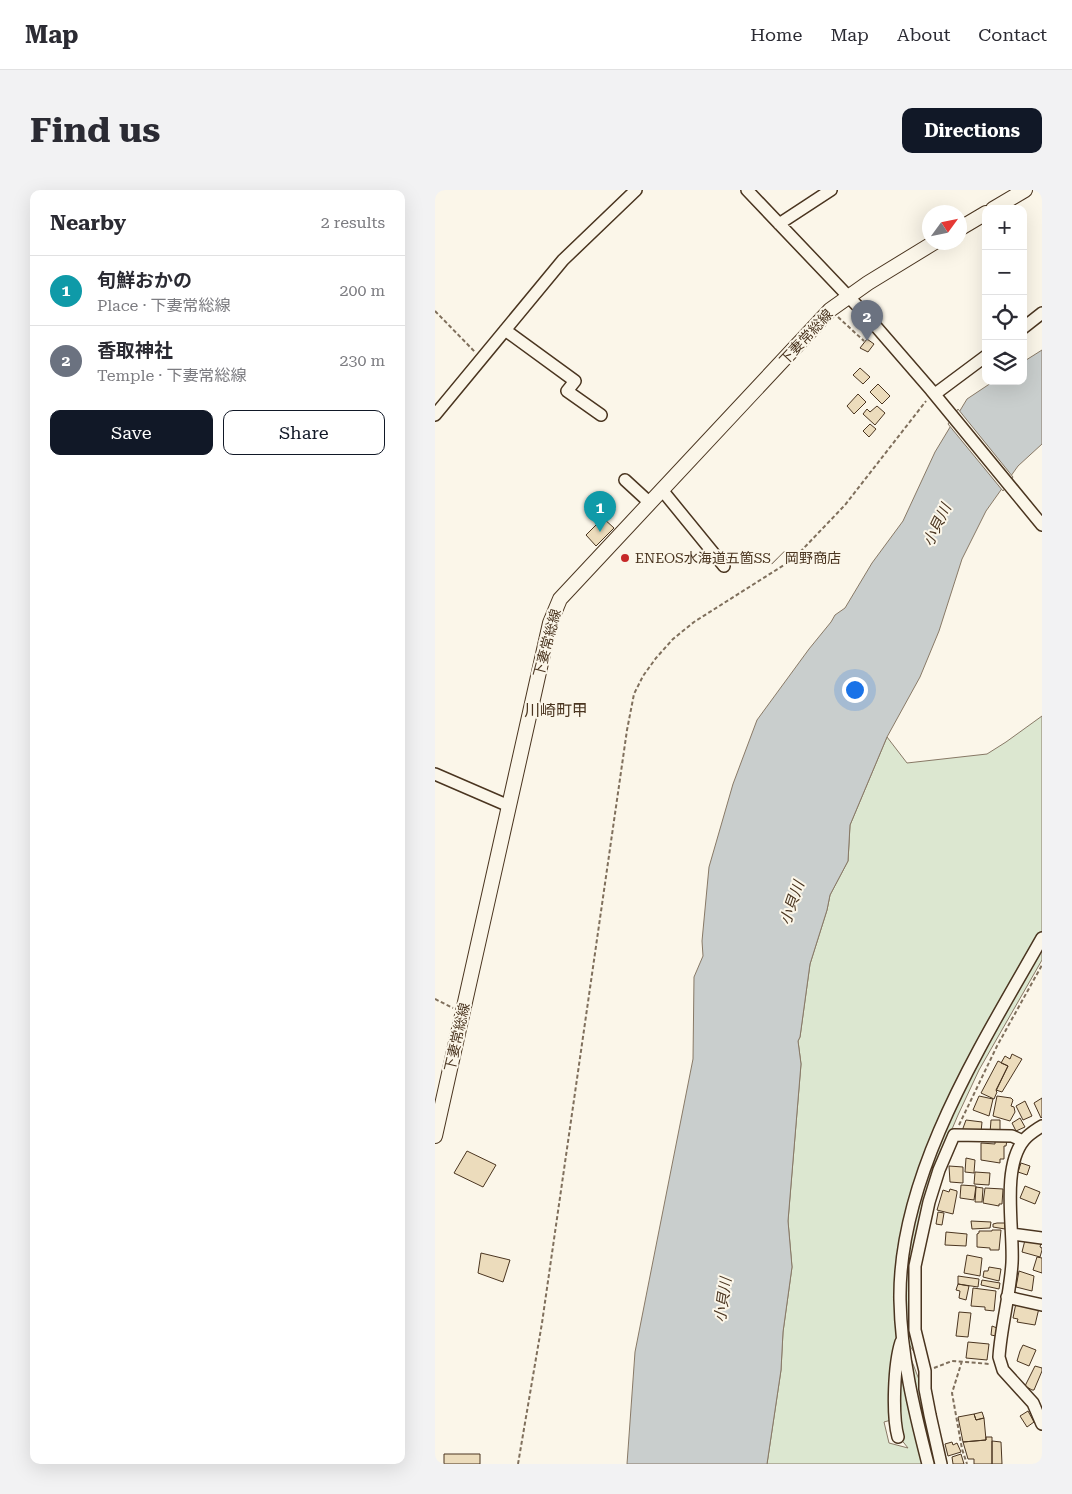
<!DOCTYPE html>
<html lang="en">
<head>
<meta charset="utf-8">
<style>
  body { margin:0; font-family:"Roboto Serif","Noto Sans JP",serif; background:#f2f2f3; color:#2b2b33 }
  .controls { position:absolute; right:15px; top:15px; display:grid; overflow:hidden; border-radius:10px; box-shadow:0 5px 20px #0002 }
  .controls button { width:45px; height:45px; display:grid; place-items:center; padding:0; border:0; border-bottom:1px solid #e1e1e2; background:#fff; color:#2b2b33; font:25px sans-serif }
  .compass { position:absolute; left:487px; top:15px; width:45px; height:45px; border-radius:50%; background:#fff; box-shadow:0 5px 20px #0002; rotate:57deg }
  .you { position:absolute; left:419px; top:499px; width:18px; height:18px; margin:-12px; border:4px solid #fff; border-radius:50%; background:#1a73e8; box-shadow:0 0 0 8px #1a73e833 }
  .badge { display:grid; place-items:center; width:32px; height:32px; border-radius:50%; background:#111827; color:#fff; font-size:16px; font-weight:700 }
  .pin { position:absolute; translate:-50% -41px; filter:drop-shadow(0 1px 2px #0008) }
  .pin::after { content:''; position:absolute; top:26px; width:18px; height:15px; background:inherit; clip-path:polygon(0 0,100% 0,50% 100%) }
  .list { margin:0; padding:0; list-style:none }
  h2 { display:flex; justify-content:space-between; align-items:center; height:65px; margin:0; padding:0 20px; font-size:21px }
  h2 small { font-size:16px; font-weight:400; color:#7c7c81 }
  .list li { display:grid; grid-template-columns:32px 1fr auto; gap:15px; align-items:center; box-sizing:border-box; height:70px; padding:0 20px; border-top:1px solid #e1e1e2 }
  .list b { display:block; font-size:19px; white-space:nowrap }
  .list p { margin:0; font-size:16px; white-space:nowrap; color:#7c7c81 }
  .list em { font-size:16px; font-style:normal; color:#7c7c81 }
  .actions { display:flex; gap:10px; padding:15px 20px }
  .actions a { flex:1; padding:11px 0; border:1px solid #111827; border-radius:10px; text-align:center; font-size:18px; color:#111827 }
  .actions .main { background:#111827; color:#fff }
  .icon { flex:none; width:28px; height:28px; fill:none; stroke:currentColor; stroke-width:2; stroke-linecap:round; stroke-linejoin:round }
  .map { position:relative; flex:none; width:607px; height:1274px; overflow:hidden; border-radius:10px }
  header { display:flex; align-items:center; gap:30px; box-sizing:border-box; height:70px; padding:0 25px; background:#fff; border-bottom:1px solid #e1e1e2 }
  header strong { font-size:24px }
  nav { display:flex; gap:28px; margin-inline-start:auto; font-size:18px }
  .intro { display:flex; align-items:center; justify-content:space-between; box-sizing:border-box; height:120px; padding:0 30px }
  h1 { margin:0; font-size:35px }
  .button { padding:12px 22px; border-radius:10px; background:#111827; color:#fff; font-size:18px; font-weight:700 }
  main { display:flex; gap:30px; padding:0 30px }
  aside { flex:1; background:#fff; border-radius:10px; box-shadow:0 5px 20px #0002 }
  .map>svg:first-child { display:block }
  .green { fill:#dce7d0; stroke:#887966 }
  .water { fill:#c9cecd; stroke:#887966 }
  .pier { fill:#fbf6e9; stroke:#887966 }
  .building { fill:#ecdcbc; stroke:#4a3520 }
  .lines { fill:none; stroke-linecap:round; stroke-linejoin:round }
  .minor-casing { stroke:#4a3520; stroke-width:14 }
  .major-casing { stroke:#4a3520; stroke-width:16 }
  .path { stroke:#7f6f5c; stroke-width:2; stroke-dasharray:4 2.5; stroke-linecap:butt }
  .minor { stroke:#fbf6e9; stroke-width:11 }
  .major { stroke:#fbf6e9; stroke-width:14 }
  .poi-dot { fill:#c62828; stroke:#fbf6e9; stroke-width:2 }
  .labels { text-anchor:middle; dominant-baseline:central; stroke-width:4; stroke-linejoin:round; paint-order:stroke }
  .street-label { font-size:14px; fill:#4a3520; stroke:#fbf6e9 }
  .poi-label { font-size:14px; fill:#4a3520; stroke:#fbf6e9; text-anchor:start }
  .water-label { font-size:15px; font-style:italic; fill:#4a3520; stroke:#fbf6e9 }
  .quarter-label { font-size:16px; fill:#4a3520; stroke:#fbf6e9 }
</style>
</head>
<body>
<header>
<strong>Map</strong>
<nav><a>Home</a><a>Map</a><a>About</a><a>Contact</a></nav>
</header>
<div class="intro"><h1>Find us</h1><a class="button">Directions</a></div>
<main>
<aside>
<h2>Nearby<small>2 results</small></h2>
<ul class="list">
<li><span class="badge" style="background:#0f9aa8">1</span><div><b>旬鮮おかの</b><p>Place · 下妻常総線</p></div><em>200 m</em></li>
<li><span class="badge" style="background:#6b7280">2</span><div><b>香取神社</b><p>Temple · 下妻常総線</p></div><em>230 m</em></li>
</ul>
<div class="actions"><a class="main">Save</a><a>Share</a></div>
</aside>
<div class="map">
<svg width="607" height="1274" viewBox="0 0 607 1274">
  <rect width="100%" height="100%" fill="#fbf6e9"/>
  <path class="green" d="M607,526V743L553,838L472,1025L456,1230L449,1232L454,1253L473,1258L465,1248L464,1166L490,1274H332L346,1180L348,1142L357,1077L353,1031L366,874L363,851L365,847L375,774L392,720L395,705L413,671L415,635L452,547L472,573L552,564L571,552Z
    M607,756V770L544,880L523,925L500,979L486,1022L480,1061L488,1185L479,1162L471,1150L469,1129L473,1053L495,975L538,877Z
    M475,1166L486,1195L504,1274H497L479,1204Z"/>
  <path class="water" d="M607,160V254L583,276L551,321L527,369L504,441L485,487L452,547L415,635L413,671L395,705L392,720L375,774L365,847L363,851L366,874L353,1031L357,1077L348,1142L346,1180L332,1274H192L200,1162L258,869L259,787L268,766L267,751L274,677L298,594L322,530L374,459L396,432L400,425L410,418L437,373L468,331L500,262L532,209L559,191H588V172Z"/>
  <path class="pier" d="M523,219L578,287L568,301L513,234Z"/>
  <path class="building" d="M432,149L439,154L433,162L425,158Z
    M425,178L435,187L428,194L418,185Z
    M443,194L455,206L447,214L435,202Z
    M423,204L431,212L419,224L412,216Z
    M442,216L450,223L440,235L428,224L432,219L435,222Z
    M435,234L441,239L434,247L428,241Z
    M168,328L179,338L161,356L151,345Z
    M577,864L587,869L567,902L561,900L573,876L566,873L570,866L575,869Z
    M563,871L573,876L561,901L562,902L559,909L546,903Z
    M544,906L558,909L554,926L538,920Z
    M562,906L576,908L578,910L576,916L579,917L580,922L575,931L558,926Z
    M607,908V927L606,928L599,913Z
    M590,911L597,926L588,930L581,916Z
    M585,928L590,937L581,941L577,933Z
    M531,930L547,932L546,942L527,941Z
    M556,930H565V941L555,943Z
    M560,950H572L571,956H569V969H565V973L546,970V953L560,954Z
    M32,961L61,975L48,997L19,983Z
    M531,968L540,970L539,983L530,982Z
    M586,973L595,976L592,985L583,982Z
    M514,976L528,977V993L515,992Z
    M540,982L555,983L554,995L539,994Z
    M526,995L541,996L539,1010L525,1008Z
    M590,996L605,1002L600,1014L585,1008Z
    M541,997L548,998L547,1012H540Z
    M550,998L568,999L567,1014H564V1016L548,1013Z
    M515,999L522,1001V1003L518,1024L502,1020L508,1000L514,1002Z
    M503,1022L509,1023L507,1035L501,1034Z
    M536,1031L556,1032L555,1038L537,1039Z
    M562,1033H570V1039L558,1037V1034Z
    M557,1040H566L564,1060H555V1058L542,1057V1044L544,1043V1041H557Z
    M511,1042L532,1044L531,1056L510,1055Z
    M590,1050L606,1053L605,1057L607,1058V1060L605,1067L587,1062Z
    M46,1063L75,1070L68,1092L43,1083Z
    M532,1065L547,1068L545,1086L529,1083Z
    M602,1067L607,1068V1083L598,1080Z
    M554,1077L566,1079L564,1091L548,1087L549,1081H553Z
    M584,1081L599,1086L597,1101L581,1097Z
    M523,1086L544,1089L543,1097L523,1094Z
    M547,1090L565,1093L564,1099L546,1095Z
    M523,1094L534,1096L531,1110L524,1108L525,1101L521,1100Z
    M538,1098L561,1101L559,1121L550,1120V1117L536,1116Z
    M581,1113L604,1118L600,1135L582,1132L583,1129L578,1128Z
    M524,1122L536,1123L533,1147L521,1146Z
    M557,1136L562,1138L561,1146L556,1145Z
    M533,1152L554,1154L552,1170L531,1168Z
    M588,1155L601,1160L594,1176L582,1171L585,1161Z
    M600,1176L607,1178V1181L599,1200H597L590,1196Z
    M593,1221L599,1232L592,1237L585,1226Z
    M547,1222L549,1228L541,1230L539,1224Z
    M539,1224L541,1230L549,1228L551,1250L528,1252L523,1227Z
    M551,1247H557V1274H539V1269H533L528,1252L551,1250Z
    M557,1251L566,1252L567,1274H557Z
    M517,1252L518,1255L522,1253L526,1262L513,1266L510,1254Z
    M9,1264H45V1274H9Z
    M526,1264L529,1274H518L517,1267Z"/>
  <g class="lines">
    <defs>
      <path id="minor" d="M312,0L431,125L496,200L607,335
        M344,34L396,0
        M588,138L607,123
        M70,140L140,191L132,201L166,225
        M500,204L551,166
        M0,225L128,70L201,0
        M190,290L215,313
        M227,300L289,376
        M0,584L74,616
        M607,936C601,940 594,944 589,950C566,978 579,1039 577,1073C575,1105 566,1136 564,1167L568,1180L598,1213L607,1234
        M577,1044L607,1048
        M572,1107L607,1115
        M463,1247C457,1225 459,1174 466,1152
        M493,1274C479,1220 466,1166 465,1110C463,985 547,854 607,748
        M506,1274L495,1225L490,1199V1181L480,1140V1076L494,1012L504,980L519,945L577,946L588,951"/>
      <path id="major" d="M558,19L590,0
        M524,39L551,23
        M0,946L115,433L125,409L395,120L433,93L500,52"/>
    </defs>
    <use href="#minor" class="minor-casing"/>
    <use href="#major" class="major-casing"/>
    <path class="path" d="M0,121L40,162
      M403,127L429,151
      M0,809L18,818
      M524,935L562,856L607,775
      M527,1171L517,1203L527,1259L532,1274
      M499,1178L517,1171L555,1174
      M83,1274L107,1133L192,540L199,504L208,486L221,468L238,449L259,432L349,375L367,360L410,315L491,211"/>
    <use href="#minor" class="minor"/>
    <use href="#major" class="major"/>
  </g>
  <circle class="poi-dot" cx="190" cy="368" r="5"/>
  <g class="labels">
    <g class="street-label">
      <text transform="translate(371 147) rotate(-47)">下妻常総線</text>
      <text transform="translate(112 453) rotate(-75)">下妻常総線</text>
      <text transform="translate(22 847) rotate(-77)">下妻常総線</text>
    </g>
    <g class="poi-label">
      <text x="200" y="368">ENEOS水海道五箇SS／岡野商店</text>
    </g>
    <g class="water-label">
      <text transform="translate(502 335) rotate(-64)">小貝川</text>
      <text transform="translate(357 713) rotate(-71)">小貝川</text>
      <text transform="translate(288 1110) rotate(-82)">小貝川</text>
    </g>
    <g class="quarter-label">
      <text x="121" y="520">川崎町甲</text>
    </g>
  </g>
</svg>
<div class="controls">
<button>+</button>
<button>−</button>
<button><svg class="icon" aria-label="locate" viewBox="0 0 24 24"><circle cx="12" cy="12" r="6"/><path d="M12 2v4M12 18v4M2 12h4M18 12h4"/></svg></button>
<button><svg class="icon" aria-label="layers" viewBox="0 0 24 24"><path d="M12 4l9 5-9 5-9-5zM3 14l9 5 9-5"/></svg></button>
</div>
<svg class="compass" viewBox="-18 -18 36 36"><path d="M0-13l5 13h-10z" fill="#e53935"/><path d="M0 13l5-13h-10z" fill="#7c7c81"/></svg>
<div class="you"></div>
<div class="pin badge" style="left:165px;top:342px;background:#0f9aa8">1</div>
<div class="pin badge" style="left:432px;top:151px;background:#6b7280">2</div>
</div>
</main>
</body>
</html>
